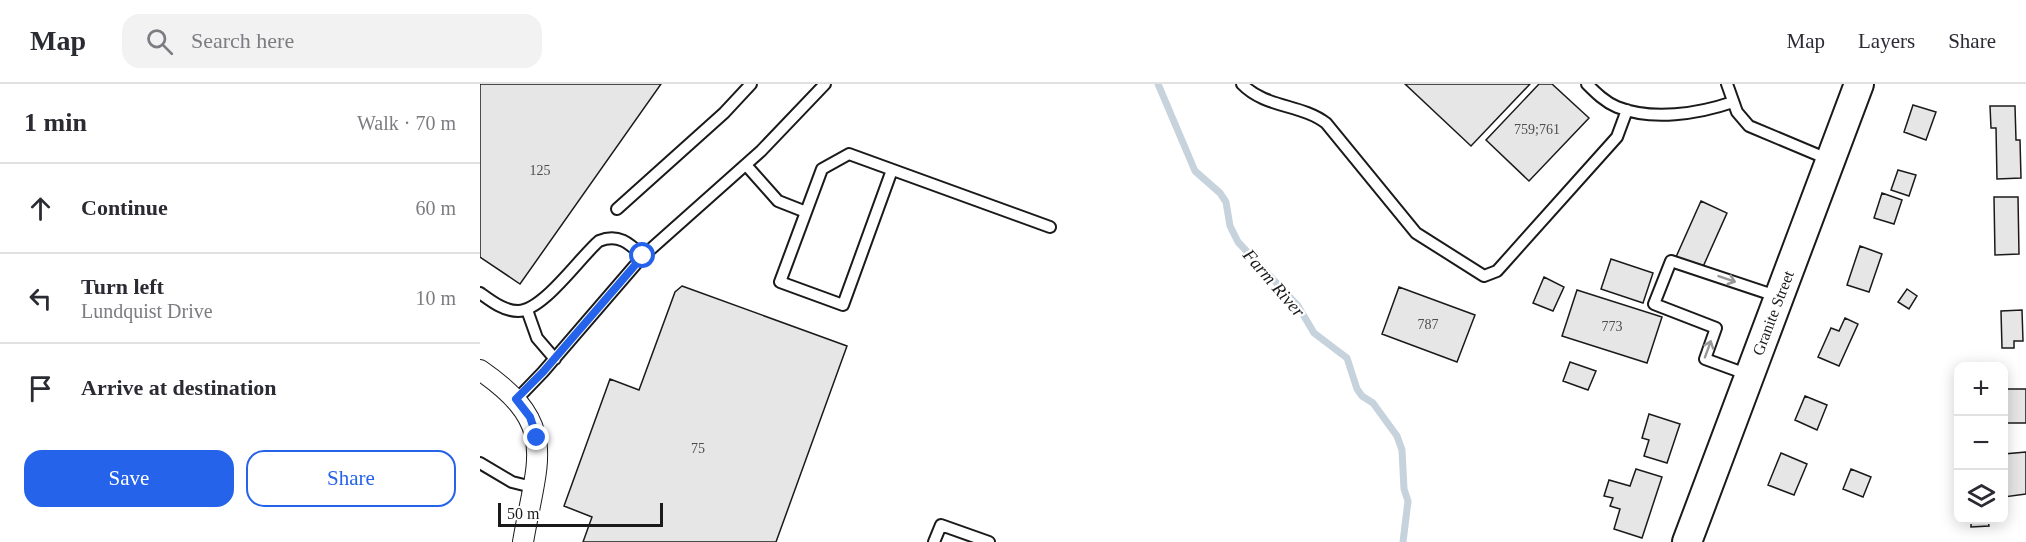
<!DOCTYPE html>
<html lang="en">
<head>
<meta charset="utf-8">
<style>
  body { margin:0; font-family:Georgia,serif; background:#f2f2f3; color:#2b2b33 }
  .controls { position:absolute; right:18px; bottom:18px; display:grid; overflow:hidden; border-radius:12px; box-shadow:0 3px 15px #0003 }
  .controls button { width:54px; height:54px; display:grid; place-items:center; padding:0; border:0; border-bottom:2px solid #e1e1e2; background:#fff; color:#2b2b33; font:30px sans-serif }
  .scale { position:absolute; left:18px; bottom:15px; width:165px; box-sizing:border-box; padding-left:6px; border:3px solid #1a1a1a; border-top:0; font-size:16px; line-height:21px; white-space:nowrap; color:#1a1a1a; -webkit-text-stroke:4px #fff; paint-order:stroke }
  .stop { position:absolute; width:18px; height:18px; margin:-14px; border:4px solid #2563eb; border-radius:50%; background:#fff }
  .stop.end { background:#2563eb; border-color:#fff; box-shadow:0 2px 6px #0008 }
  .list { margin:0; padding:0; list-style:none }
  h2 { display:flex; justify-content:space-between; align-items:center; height:78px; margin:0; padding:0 24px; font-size:26px }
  h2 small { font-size:20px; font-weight:400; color:#7c7c81 }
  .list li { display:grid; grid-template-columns:39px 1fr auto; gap:18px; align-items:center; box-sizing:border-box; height:90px; padding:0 24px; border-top:2px solid #e1e1e2 }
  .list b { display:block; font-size:22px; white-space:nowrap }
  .list p { margin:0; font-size:20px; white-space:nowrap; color:#7c7c81 }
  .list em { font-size:20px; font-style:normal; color:#7c7c81 }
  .actions { display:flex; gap:12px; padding:18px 24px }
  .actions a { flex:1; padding:14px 0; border:2px solid #2563eb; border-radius:18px; text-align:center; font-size:21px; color:#2563eb }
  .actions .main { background:#2563eb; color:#fff }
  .icon { flex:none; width:33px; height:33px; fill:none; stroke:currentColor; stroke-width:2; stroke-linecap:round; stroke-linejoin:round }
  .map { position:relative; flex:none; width:1546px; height:458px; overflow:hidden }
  header { display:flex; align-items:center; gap:36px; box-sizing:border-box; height:84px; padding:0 30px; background:#fff; border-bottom:2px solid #e1e1e2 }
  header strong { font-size:28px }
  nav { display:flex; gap:33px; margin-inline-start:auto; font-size:21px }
  .search { width:420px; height:54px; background:#f2f2f3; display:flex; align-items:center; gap:15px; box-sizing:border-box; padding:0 21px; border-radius:18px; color:#7c7c81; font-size:22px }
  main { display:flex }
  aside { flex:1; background:#fff }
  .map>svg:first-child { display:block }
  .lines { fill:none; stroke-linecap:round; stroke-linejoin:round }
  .stream { stroke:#c6d2dc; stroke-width:7 }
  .building { fill:#e6e6e6; stroke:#1a1a1a; stroke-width:1.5 }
  .lane-casing { stroke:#1a1a1a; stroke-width:14 }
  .street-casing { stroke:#1a1a1a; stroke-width:22 }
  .secondary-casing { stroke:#1a1a1a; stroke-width:32 }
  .lane { stroke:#fff; stroke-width:10 }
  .street { stroke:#fff; stroke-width:20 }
  .secondary { stroke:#fff; stroke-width:28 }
  .oneway { stroke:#989898 }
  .route { stroke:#2563eb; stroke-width:8 }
  .labels { text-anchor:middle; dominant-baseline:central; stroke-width:4.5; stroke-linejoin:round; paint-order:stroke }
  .number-label { font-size:14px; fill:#4d4d4d }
  .street-label { font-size:16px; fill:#1a1a1a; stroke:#fff }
  .water-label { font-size:18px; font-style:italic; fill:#1a1a1a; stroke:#fff }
</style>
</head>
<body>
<header>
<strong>Map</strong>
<div class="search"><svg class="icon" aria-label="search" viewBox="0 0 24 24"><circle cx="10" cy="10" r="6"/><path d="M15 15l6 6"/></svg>Search here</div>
<nav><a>Map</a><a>Layers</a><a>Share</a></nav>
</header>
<main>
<aside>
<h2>1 min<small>Walk · 70 m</small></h2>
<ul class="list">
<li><svg class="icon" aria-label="ahead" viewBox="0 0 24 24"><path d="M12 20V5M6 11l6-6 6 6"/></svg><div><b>Continue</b></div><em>60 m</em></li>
<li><svg class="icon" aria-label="left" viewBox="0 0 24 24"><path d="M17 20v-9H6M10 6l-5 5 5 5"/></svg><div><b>Turn left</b><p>Lundquist Drive</p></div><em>10 m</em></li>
<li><svg class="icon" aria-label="arrive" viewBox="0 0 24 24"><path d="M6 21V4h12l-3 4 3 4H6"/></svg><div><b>Arrive at destination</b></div></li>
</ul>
<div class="actions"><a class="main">Save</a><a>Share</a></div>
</aside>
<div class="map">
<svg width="1546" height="458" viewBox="0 0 1546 458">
  <rect width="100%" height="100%" fill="#fff"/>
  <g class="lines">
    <path class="stream" d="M678,0L715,87L740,109L746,118L750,142L758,158L818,222L834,249L867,274L877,305L882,312L893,319L917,352L922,366L924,405L928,417L923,458"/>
  </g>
  <path class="building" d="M0,0H181L40,200L0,173Z
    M925,0H1050L991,62Z
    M1059,0H1072L1109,34L1049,97L1006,56Z
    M1433,21L1456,28L1446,56L1424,48Z
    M1510,22H1535L1536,56H1540L1541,94L1517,95L1516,44H1511Z
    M1418,86L1436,91L1429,112L1411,106Z
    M1402,109L1422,116L1414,140L1394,134Z
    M1514,113H1538L1539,170L1515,171Z
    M1221,117L1247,129L1222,185L1196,173Z
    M1380,162L1402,170L1389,208L1367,201Z
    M1131,175L1173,189L1163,219L1121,205Z
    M1064,193L1084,203L1073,227L1053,219Z
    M202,202L367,262L296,458H103L112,433L84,422L130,295L159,306L195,208Z
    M919,203L995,231L977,278L902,250Z
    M1427,205L1437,212L1429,225L1418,218Z
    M1097,206L1182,233L1167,279L1082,252Z
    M1542,226L1543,257H1534V264H1522L1521,227Z
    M1365,234L1378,240L1359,282L1338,273L1351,244L1359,247Z
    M1090,278L1116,287L1108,306L1083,297Z
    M1526,305H1546V339H1527Z
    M1325,312L1347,321L1337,346L1315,336Z
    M1169,330L1200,340L1187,379L1164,372L1169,356L1162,354Z
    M1546,368V410L1524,413V370Z
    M1301,369L1327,380L1314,411L1288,401Z
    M1156,385L1182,393L1162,454L1134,445L1140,425L1130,422L1133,414L1124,412L1129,396L1150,402Z
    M1371,385L1391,393L1383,413L1363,405Z
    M1491,436H1508L1509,442L1491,443Z"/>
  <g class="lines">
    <defs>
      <path id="lane" d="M762,0C785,24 821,20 846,39L936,149L1004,192L1017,187L1137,53L1147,26
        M1107,0C1116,9 1125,18 1137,23C1172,37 1218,30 1253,18
        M1247,0L1257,28L1269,42L1350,76
        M266,81L298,117L326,128
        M412,86L363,221L300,198L342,85L369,70L570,143
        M137,125L244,29L271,0
        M0,209C11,217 24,227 38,227C63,227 100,173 119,157C138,149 149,159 163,172
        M47,226L57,254L75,275
        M1269,291L1225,275L1236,244L1174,220L1191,177L1299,213
        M37,315L63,288L163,172L281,67L345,0
        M0,379L32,398L52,403
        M454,458L461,441L509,458"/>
      <path id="street" d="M0,286C80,341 57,375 43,458"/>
      <path id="secondary" d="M1207,458L1379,0"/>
    </defs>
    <use href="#lane" class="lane-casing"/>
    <use href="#street" class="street-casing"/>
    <use href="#secondary" class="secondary-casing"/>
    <use href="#lane" class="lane"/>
    <use href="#street" class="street"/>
    <use href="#secondary" class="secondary"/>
  </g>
  <defs><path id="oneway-shaft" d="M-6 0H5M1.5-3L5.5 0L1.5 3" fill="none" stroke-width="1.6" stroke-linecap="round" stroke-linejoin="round" transform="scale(1.5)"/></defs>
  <g class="oneway">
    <use href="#oneway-shaft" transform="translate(1247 195) rotate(19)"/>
    <use href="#oneway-shaft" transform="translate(1228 265) rotate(-70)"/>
  </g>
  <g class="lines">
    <path class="route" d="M57,354L50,333L36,315L63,288L163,172"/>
  </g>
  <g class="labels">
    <g class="number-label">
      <text x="1057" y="45">759;761</text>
      <text x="60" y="86">125</text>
      <text x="948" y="240">787</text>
      <text x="1132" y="242">773</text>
      <text x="218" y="364">75</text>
    </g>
    <g class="street-label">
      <text transform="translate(1293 229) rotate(-69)">Granite Street</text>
    </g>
    <g class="water-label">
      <text transform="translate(794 199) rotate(49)">Farm River</text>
    </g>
  </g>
</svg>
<div class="controls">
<button>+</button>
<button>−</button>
<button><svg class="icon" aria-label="layers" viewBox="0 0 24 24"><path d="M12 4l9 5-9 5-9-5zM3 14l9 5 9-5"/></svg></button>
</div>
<div class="scale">50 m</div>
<div class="stop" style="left:163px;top:172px"></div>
<div class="stop end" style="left:57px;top:354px"></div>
</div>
</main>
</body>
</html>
